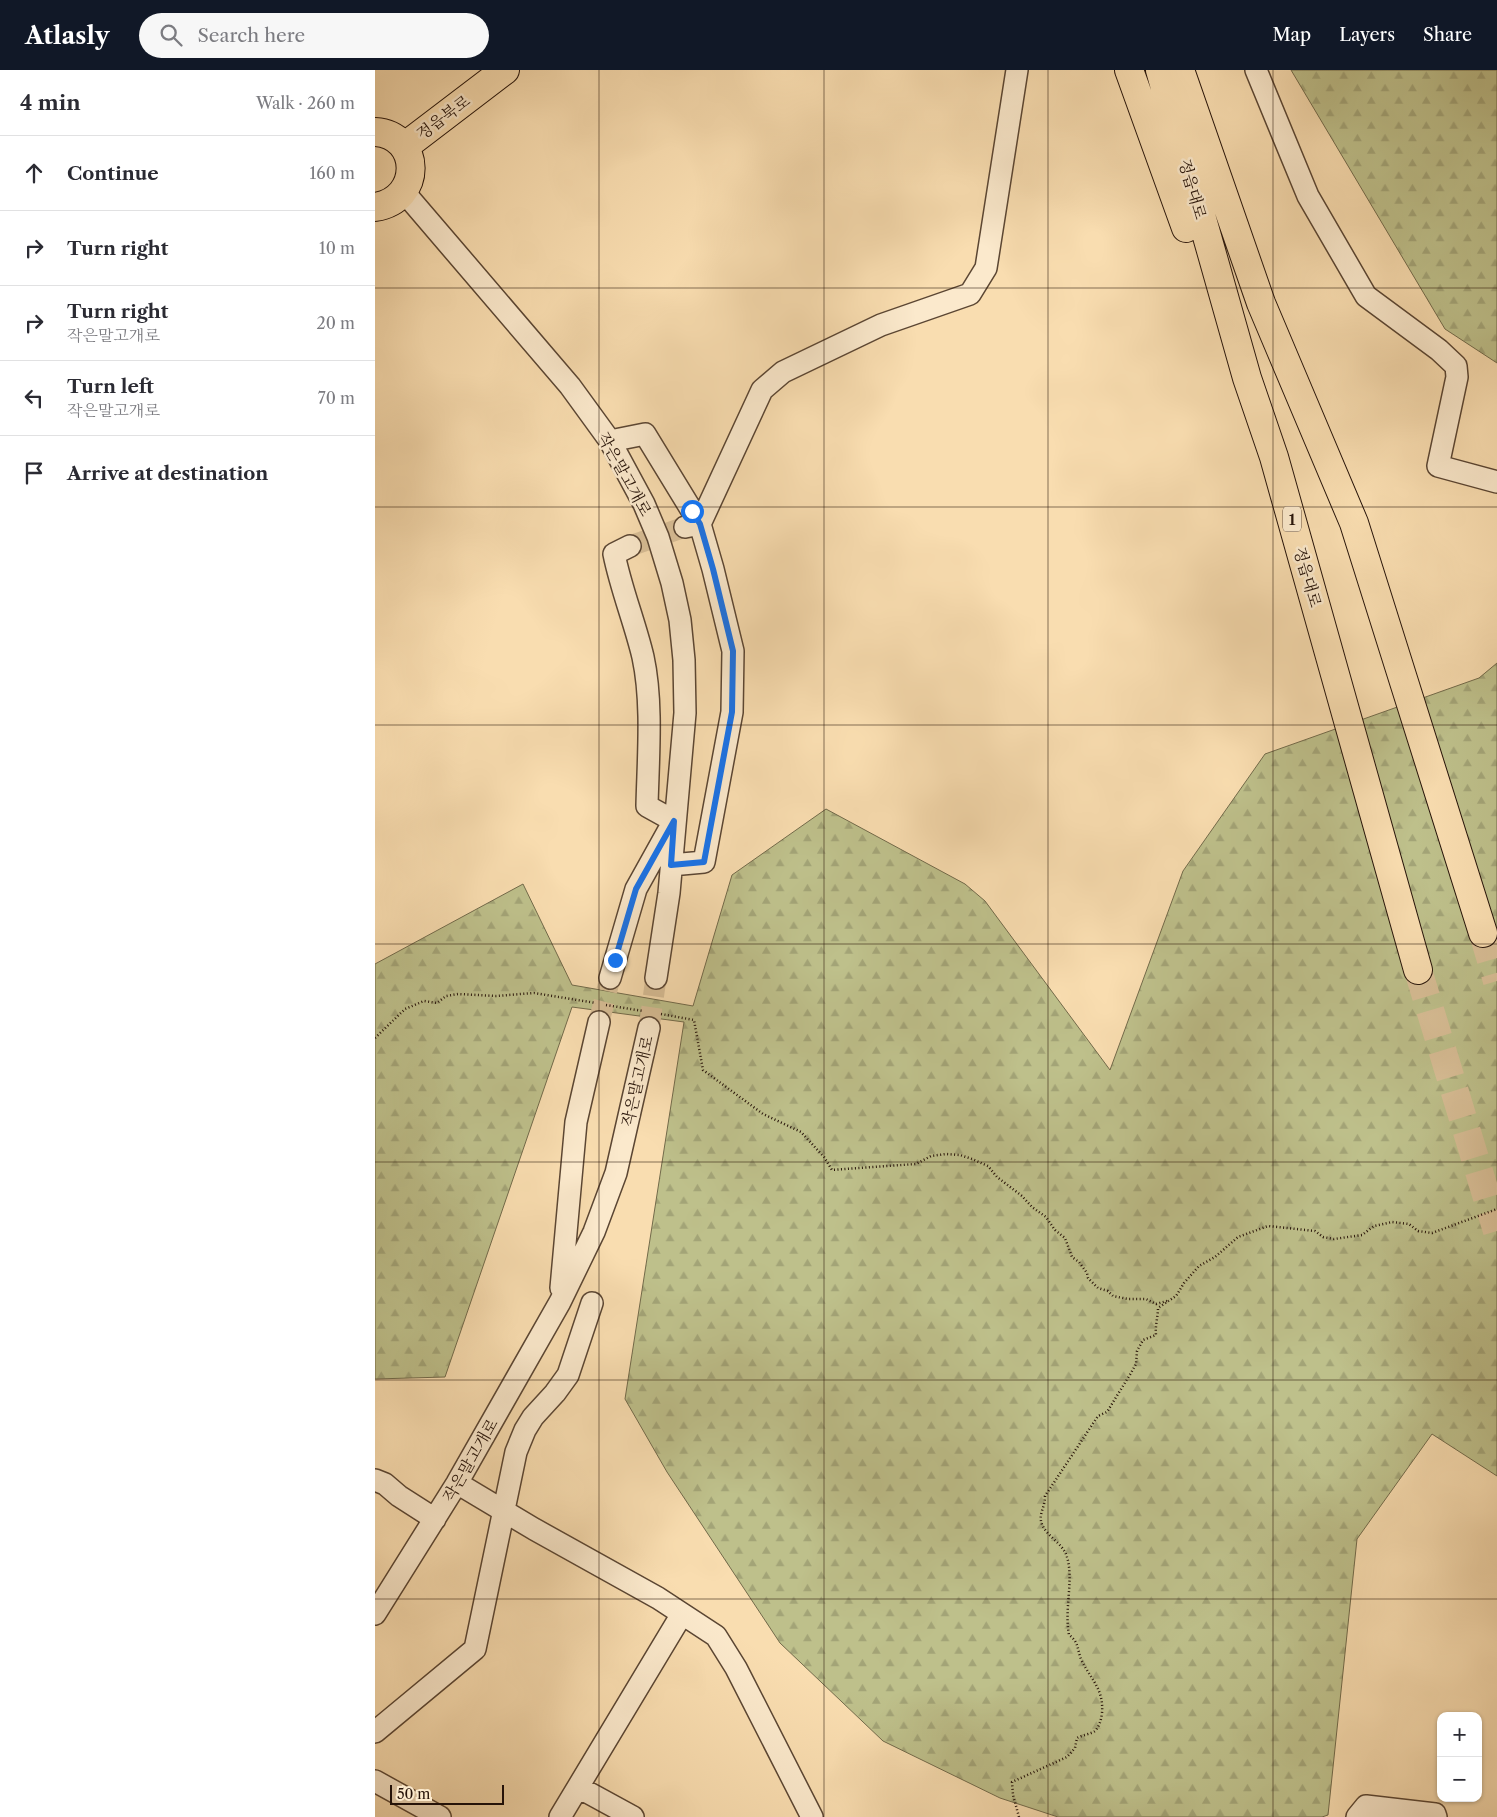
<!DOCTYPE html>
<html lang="en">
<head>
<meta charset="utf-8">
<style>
  body { margin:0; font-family:"Libre Caslon Text","Noto Serif KR",serif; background:#f7f7f7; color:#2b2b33 }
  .controls { position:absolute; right:15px; bottom:15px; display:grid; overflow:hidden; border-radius:10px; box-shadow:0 1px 4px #0004 }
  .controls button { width:45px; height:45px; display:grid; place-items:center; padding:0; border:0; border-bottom:1px solid #e1e1e2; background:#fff; color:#2b2b33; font:25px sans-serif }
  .scale { position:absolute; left:15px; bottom:12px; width:114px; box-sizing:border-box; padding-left:5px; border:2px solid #261309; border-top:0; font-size:14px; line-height:18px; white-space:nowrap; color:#261309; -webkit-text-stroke:4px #fbe9cc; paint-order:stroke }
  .stop { position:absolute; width:15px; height:15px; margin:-11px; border:4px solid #1a73e8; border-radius:50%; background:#fff }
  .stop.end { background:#1a73e8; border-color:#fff; box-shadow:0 1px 5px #0008 }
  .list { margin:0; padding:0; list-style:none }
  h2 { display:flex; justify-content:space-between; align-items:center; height:65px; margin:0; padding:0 20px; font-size:21px }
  h2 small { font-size:16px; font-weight:400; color:#7c7c81 }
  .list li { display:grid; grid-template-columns:32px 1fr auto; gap:15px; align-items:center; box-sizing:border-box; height:75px; padding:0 20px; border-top:1px solid #e1e1e2 }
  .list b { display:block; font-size:19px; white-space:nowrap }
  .list p { margin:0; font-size:16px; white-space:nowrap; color:#7c7c81 }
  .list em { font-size:16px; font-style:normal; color:#7c7c81 }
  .icon { flex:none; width:28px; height:28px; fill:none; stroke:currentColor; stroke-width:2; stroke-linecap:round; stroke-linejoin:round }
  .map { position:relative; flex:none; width:1122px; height:1747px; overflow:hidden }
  header { display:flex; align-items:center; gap:30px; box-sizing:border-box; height:70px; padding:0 25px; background:#111827; color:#fff }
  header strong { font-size:24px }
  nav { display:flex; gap:28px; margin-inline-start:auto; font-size:18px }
  .search { width:350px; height:45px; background:#f7f7f7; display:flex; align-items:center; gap:12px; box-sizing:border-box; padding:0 18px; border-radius:28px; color:#7c7c81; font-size:19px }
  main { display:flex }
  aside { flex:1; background:#fff }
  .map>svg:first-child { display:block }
  .forest { fill:url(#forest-firs); stroke:#726a4a }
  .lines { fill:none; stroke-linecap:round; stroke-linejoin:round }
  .minor-tunnel { stroke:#d9bf97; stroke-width:21; stroke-dasharray:21 11; stroke-linecap:butt }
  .major-tunnel { stroke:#d9bf97; stroke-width:28; stroke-dasharray:28 14; stroke-linecap:butt }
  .minor-casing { stroke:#5b4633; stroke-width:24 }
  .major-casing { stroke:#261309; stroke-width:30 }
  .path { stroke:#261309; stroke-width:2.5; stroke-dasharray:1 2.5; stroke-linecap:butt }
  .minor { stroke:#fbe9cc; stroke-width:21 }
  .major { stroke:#f9ddb0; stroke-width:28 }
  .route { stroke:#1a73e8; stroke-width:6 }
  .grid { fill:none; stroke:#261309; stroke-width:1; stroke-opacity:0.55 }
  .labels { text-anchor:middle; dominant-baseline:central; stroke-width:5; stroke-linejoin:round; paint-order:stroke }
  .shield { fill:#fbe9cc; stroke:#665344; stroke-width:1 }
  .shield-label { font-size:15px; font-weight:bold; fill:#261309 }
  .street-label { font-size:16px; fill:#261309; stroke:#fbe9cc }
</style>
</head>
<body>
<header>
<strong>Atlasly</strong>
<div class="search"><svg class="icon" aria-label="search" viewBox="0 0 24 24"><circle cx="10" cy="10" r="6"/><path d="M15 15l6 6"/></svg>Search here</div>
<nav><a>Map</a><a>Layers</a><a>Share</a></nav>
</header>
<main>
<aside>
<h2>4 min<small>Walk · 260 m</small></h2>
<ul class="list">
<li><svg class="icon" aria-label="ahead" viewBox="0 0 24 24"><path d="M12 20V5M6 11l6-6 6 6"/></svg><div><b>Continue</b></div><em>160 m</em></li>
<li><svg class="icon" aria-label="right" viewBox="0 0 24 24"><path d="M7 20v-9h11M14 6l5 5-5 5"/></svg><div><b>Turn right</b></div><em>10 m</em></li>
<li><svg class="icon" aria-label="right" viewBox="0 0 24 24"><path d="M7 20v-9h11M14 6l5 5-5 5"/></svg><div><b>Turn right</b><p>작은말고개로</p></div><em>20 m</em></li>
<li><svg class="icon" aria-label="left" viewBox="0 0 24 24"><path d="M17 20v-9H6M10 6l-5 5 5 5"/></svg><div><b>Turn left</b><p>작은말고개로</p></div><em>70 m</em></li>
<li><svg class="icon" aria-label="arrive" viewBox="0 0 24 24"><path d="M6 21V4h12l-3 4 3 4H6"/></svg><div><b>Arrive at destination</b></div></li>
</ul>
</aside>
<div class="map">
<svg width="1122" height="1747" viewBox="0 0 1122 1747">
  <defs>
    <pattern id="forest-firs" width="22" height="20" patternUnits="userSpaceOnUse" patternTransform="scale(1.25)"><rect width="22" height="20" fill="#bec08b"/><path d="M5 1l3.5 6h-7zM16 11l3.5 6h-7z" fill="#a3a477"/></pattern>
  </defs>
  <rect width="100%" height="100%" fill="#f9ddb0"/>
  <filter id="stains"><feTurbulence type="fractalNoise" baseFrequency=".004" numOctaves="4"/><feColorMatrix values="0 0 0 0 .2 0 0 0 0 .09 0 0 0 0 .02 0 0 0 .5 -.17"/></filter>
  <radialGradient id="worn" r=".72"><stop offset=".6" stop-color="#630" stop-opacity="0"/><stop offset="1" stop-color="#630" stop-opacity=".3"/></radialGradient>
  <path class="forest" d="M916,0H1122V293L1070,259Z
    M1122,593V1406L1057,1364L982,1469L953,1745L947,1747H683L625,1728L508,1671L405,1573L292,1402L250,1329L309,952L197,937L70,1307L0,1309V894L148,814L197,915L318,936L357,805L451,739L590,814L610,831L735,1000L808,801L890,684L1104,608Z"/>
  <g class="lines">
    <path class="minor-tunnel" d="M255,476L310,457
      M224,952L235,908
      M274,958L281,908"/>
    <path class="major-tunnel" d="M1108,863L1122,911
      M1043,900L1122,1161"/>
    <defs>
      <path id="minor" d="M881,0L933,126L991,226L1064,280L1081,296L1082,307L1063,396L1122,412
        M29,122L195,316L235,371L269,434L283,467L297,513L305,550L309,590L310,643L294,823L281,908
        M235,371L270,364L325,454L338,499L358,581L357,642L329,792L296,795
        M310,457L325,454L387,320L408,302L506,255L595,224L611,198L642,0
        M255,476L239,484C246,519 260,553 268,587C278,633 273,690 272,736L299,751
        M235,908L261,819L296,756
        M186,1218L201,1052L224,952
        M0,1410L10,1414L24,1426L60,1449
        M82,1413L159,1459L283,1528L341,1566L361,1598L437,1747
        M0,1544L82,1413L185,1232L219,1162L241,1103L274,958
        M0,1662L100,1579L141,1382L150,1360L158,1347L180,1323L193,1305L217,1233
        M0,1711L65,1747
        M203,1717L258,1747
        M185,1747L307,1544
        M982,1747L991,1736L1060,1744L1061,1747"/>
      <path id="major" d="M754,0L811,158
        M785,0L872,308L899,387L1043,900
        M805,0L886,233L979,453L1108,863
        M0,62C47,65 48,130 0,137
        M29,77L130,0"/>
    </defs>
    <use href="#minor" class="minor-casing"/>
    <use href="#major" class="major-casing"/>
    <path class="path" d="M231,935L268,941
      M286,944L319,950L328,1000L388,1044L426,1062L449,1087L457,1100L541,1094L556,1086L571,1084L585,1085L597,1089L613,1096L622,1107L647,1126L657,1137L671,1147L680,1160L690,1168L697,1187L704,1192L712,1203L713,1208L723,1218L733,1221L738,1226L753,1229H771L781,1234L792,1231
      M0,968L30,939L49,931L62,933L71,926L83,924L121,926L159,923L221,933
      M644,1747L638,1725L637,1712L692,1687L700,1678L702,1668C707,1665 716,1664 720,1661C725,1655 726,1650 727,1643C729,1618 715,1609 706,1589C702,1579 704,1572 694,1565C689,1539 699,1510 692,1487C688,1471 663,1463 666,1445C667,1439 670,1434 670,1426L723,1346L732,1342L756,1303L761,1294L762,1281L768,1270L781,1265C780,1255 783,1247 783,1238L801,1226L809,1213L824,1196L840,1187L863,1167L893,1156L940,1161L948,1167L959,1169L987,1165L999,1156L1017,1152L1034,1154L1043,1161L1057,1163L1122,1139"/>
    <use href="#minor" class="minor"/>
    <use href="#major" class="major"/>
  </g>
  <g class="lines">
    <path class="route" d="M240,890L261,819L299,751L296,795L329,792L357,642L358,581L338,499L325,454L317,441"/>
  </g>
  <path class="grid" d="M224,0V1747M449,0V1747M673,0V1747M898,0V1747M0,218H1122M0,437H1122M0,655H1122M0,874H1122M0,1092H1122M0,1310H1122M0,1529H1122"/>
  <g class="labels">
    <rect class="shield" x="908" y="436.5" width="18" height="25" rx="4"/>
    <g class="shield-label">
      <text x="917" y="449">1</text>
    </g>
    <g class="street-label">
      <text transform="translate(68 47) rotate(-37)">정읍북로</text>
      <text transform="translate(818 119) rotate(74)">정읍대로</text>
      <text transform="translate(250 404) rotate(61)">작은말고개로</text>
      <text transform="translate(933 507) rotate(74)">정읍대로</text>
      <text transform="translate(262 1011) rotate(-77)">작은말고개로</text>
      <text transform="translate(95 1390) rotate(-60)">작은말고개로</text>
    </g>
  </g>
  <rect width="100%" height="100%" filter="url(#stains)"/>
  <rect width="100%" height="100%" fill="url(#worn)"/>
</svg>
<div class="controls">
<button>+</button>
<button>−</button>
</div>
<div class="scale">50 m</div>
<div class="stop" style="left:317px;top:441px"></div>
<div class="stop end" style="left:240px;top:890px"></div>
</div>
</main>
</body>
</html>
